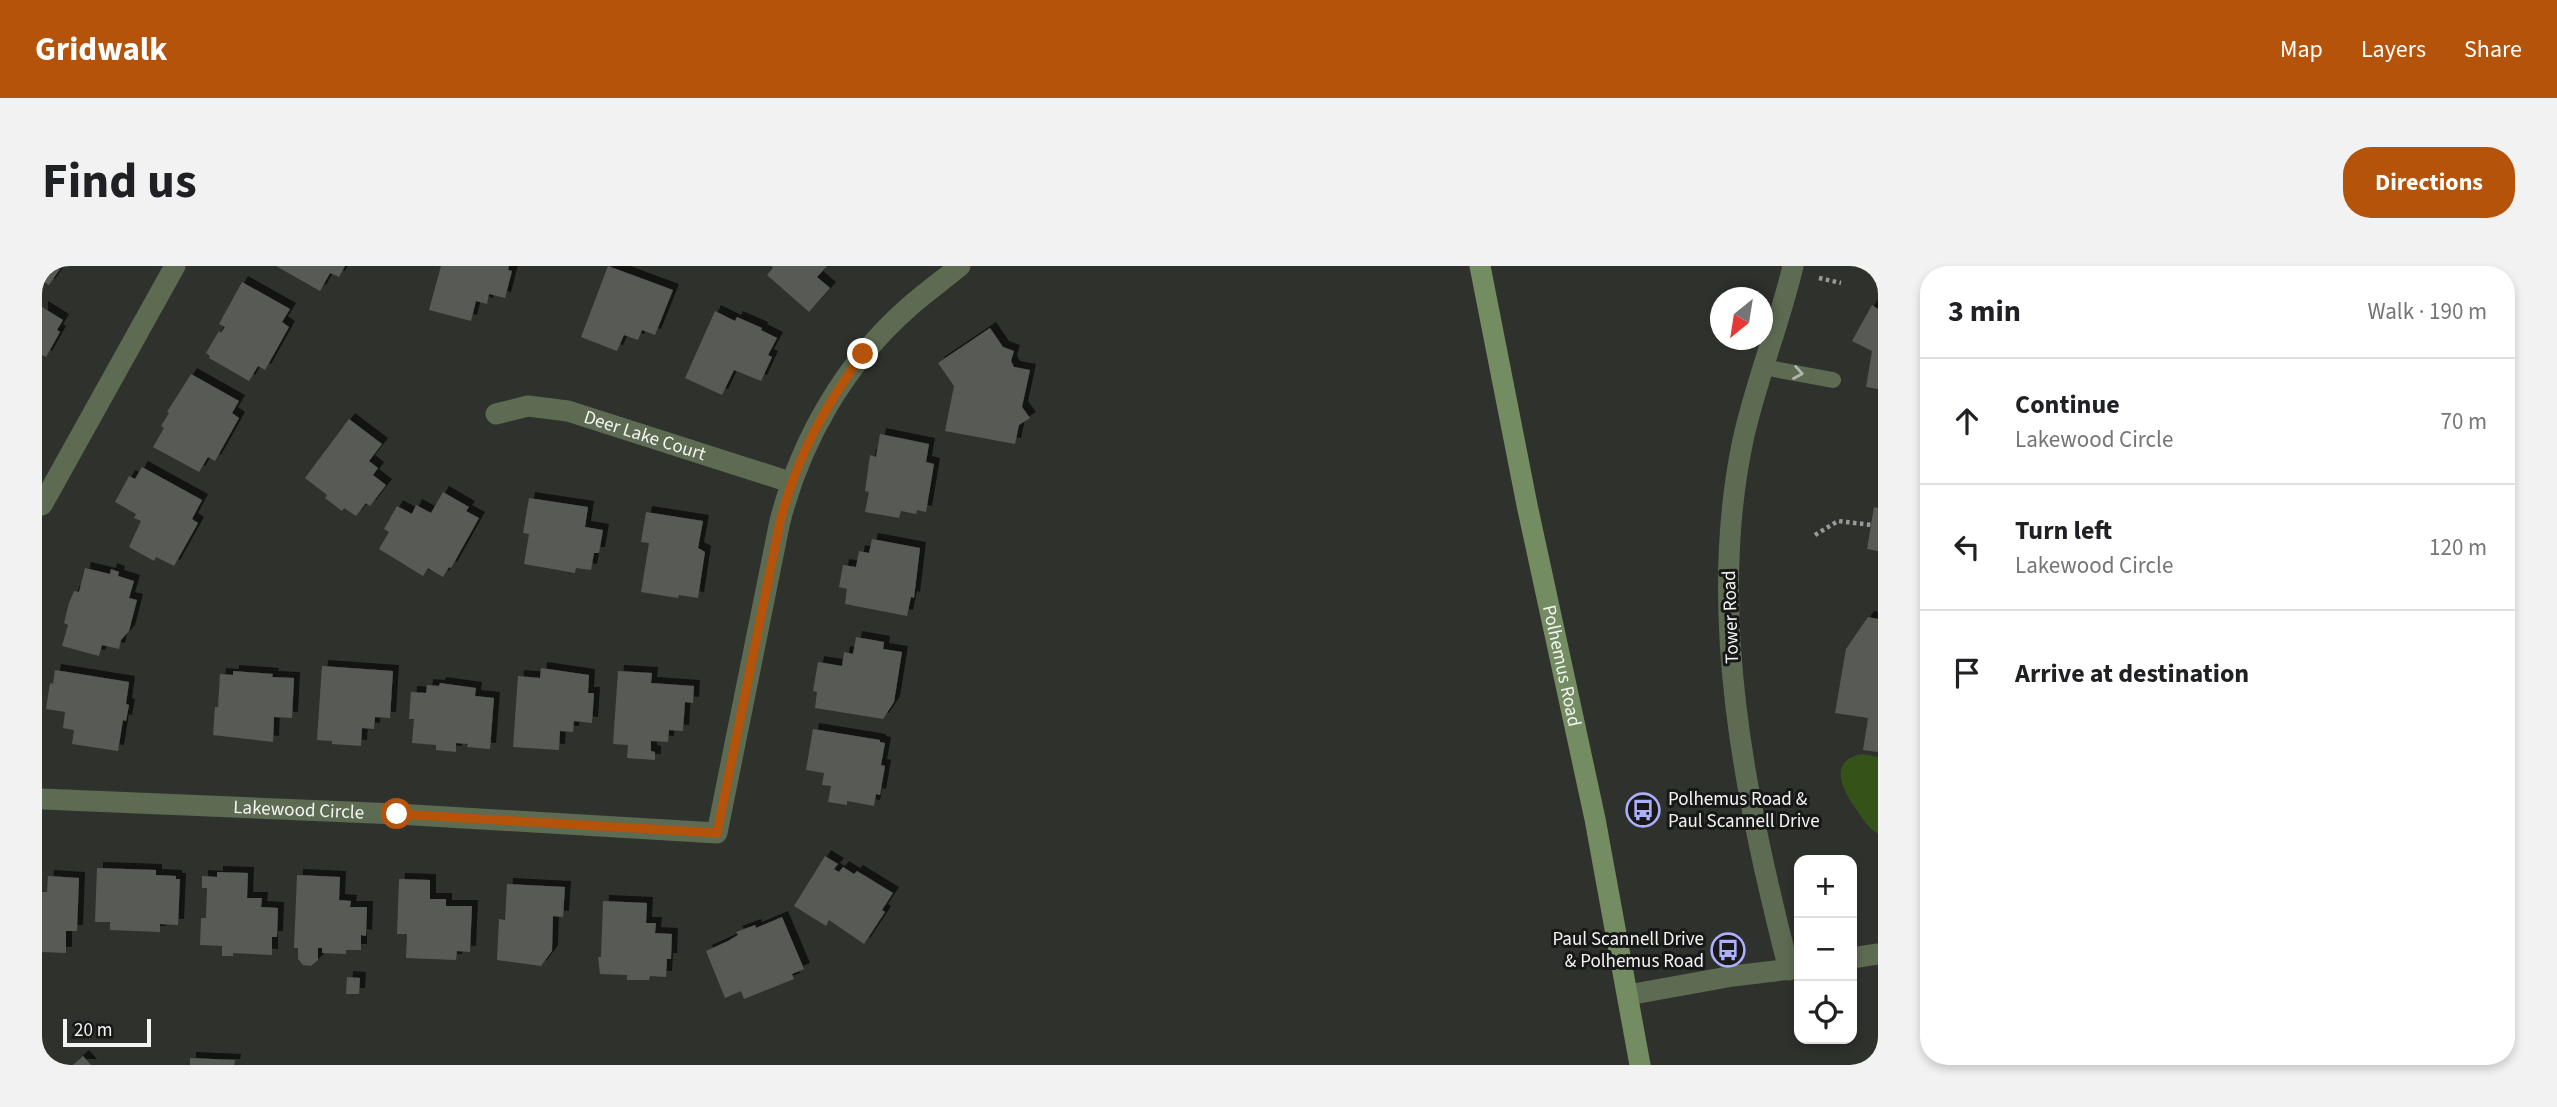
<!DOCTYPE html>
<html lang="en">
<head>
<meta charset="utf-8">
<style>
  body { margin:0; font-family:"Source Sans 3",sans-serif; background:#f2f2f2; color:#202124 }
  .controls { position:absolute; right:21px; bottom:21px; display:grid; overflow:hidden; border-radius:14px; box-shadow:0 4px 10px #0003 }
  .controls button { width:63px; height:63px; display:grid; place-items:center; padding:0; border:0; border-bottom:2px solid #e0e0e0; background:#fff; color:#202124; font:35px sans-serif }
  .compass { position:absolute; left:1668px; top:21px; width:63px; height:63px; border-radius:50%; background:#fff; box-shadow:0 4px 10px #0003; rotate:210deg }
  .scale { position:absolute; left:21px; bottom:18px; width:88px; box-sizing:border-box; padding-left:7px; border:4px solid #f3f5f2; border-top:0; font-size:19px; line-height:24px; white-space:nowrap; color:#f3f5f2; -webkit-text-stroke:5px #171817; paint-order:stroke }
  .stop { position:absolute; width:21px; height:21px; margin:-16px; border:5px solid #b45309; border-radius:50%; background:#fff }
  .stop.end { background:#b45309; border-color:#fff; box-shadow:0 2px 7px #0008 }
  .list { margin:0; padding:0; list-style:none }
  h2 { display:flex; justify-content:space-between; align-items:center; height:91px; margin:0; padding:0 28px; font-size:30px }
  h2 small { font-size:23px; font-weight:400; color:#757577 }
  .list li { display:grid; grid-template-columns:46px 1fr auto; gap:21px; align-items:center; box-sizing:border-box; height:126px; padding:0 28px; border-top:2px solid #e0e0e0 }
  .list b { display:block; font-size:26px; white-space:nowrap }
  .list p { margin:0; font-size:23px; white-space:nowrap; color:#757577 }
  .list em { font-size:23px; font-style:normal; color:#757577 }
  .icon { flex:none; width:38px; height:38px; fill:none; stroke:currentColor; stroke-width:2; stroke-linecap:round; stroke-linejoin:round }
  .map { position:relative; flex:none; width:1836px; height:799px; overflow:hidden; border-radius:28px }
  header { display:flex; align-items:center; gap:42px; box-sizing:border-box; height:98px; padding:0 35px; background:#b45309; color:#fff }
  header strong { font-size:33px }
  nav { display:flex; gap:38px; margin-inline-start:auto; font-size:24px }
  .intro { display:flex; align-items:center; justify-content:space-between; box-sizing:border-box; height:168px; padding:0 42px }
  h1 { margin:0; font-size:49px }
  .button { padding:18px 32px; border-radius:28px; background:#b45309; color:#fff; font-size:24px; font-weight:700 }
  main { display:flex; gap:42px; padding:0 42px }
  aside { flex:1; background:#fff; border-radius:28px; box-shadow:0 4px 10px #0003 }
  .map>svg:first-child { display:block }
  .green { fill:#355319 }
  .building { fill:#585a56; filter:url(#shadow) }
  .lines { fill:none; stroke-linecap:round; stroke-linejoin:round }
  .path { stroke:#989a97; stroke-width:4.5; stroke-dasharray:3.5 3.5; stroke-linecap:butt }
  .lane { stroke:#5c6b51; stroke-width:16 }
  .street { stroke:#5c6b51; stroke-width:21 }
  .secondary { stroke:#748c62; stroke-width:21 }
  .oneway { stroke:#afb7aa }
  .route { stroke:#b45309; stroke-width:9 }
  .labels { text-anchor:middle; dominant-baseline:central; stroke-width:6; stroke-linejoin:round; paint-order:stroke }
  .street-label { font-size:19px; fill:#f3f5f2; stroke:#171817 }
  .poi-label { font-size:19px; fill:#f3f5f2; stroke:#171817; text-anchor:start }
</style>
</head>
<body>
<header>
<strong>Gridwalk</strong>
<nav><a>Map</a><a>Layers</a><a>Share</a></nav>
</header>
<div class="intro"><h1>Find us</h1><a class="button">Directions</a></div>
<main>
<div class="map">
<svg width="1836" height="799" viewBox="0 0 1836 799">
  <defs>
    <filter id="shadow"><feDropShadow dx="6" dy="-6" stdDeviation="0" flood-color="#0009"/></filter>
  </defs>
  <rect width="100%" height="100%" fill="#2f312d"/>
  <path class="green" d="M1821,488L1836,491V568C1826,562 1821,553 1814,543C1800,523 1785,494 1821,488Z"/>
  <path class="building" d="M0,0H20L7,19L0,15Z
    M234,0H303L297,11L288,7L278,25Z
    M399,0H467L466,4L470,5L463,32L447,28L445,38L434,35L429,55L387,44Z
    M566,0L631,24L613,69L600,64L596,74L582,69L575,85L539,71Z
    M729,0H785L775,11L788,22L767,46L725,9L731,2Z
    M200,16L248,43L240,56L247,61L223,104L216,100L207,115L167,92L168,90L164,87L177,65L179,67L183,61L177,58Z
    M1830,39L1836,43V123L1824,121L1830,85L1810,75Z
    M0,41L21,54L15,64L18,66L4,91L0,89Z
    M673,45L693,55L695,51L720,62L719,64L735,72L726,89L730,91L719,115L692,104L680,129L643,112Z
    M948,62L961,81L972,85L969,95L972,101L988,104L980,141L988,152L977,159L973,178L903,165L912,120L896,97Z
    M149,108L197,135L190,147L197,152L173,195L166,191L157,206L111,181L122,162L119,160L127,147L125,146Z
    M307,153L340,178L327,195L336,202L331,209L344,219L328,240L324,237L314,250L302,242L300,245L283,232L285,229L263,212Z
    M838,168L887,178L884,196L892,198L884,246L875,244L874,248L859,245L857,252L823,246L827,226L823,225L828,189L834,191Z
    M100,201L160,234L150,253L156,257L132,300L114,291L112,295L87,281L99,255L92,252L94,248L73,236L87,210L93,213Z
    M401,226L427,241L424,245L437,252L409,302L407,301L401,311L386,302L381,310L337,283L347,266L342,263L355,240L370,248L374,239L389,247Z
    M487,232L546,241L543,261L561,264L557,287H552L549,304L534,302L533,307L482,298L487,268L481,267Z
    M1832,241L1836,242V285L1825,283Z
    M604,246L661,255L656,282L663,286L656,332L637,329L636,332L599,326L607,277L599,276Z
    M830,273L878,282L872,332L869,331L865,350L803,338L805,323L797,321L801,299L814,301L817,285L827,287Z
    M43,302L68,308L69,303L77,306L76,310L92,315L87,332L95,334L87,365L79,374L77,383L60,379L57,390L20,380L26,359L22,357L27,337L32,325L37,326Z
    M1826,351L1836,353V486L1821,484L1826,452L1793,447L1804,383Z
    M814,371L842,376L841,383L860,386L852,436L841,453L773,442L775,426L771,425L776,396L800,400L802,386L811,388Z
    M280,400L351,405L348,452L333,451L332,463L320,462L319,480L290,478V475L275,474Z
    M499,402L547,409L546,427H552L550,457L532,455L531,466L518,465L517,484L471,481L476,410L498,412Z
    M13,404L87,416L84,438L87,439L84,455L81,454L76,485L30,478L32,464L21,462L23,446L4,443L8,417L11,418Z
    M191,405L231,408L230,411L252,412L250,452L232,451L231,476L171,469L173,441H176L178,408L191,409Z
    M576,405L610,407L609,417L652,420L651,437L643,436L641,465L627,464L626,476L609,475V485L613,486V494L585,492L586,479L571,478Z
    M398,417L434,422L433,430L452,432L448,483L425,481L426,478L414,477V486L394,484V479L370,477L372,453H367L369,426L384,427L385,419L397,420Z
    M771,463L838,474V476L843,477L839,499L843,500L838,529L834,528L832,540L805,535V539L786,536L789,520L780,519L782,507L764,504Z
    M783,590L796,598L792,603L797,606L801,601L812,608L815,605L851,627L840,644L843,646L822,678L787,654L784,660L752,640Z
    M55,602L114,604V609L134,610V613H138L136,659L118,658V666L68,664V656H53Z
    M175,606L206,607L205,632H220L219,641L236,642L235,671H230V689L191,687V690H180V680L158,679L159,652H164L165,622H160V610L175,611Z
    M255,609L298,611L297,634L309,635L308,641H325L324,670L319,669V684H304V688L280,687V682H276V694L269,700L261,699L256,693V682H252Z
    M6,610L37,612L35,665H24V687L0,686V626H5Z
    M357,613L388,614V633H404V640H430L428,686L415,685L414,694L364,692L365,668H355Z
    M465,618L523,621L521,651L511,650L510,685L499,700L455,694L457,653L463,654Z
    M561,635L605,637L604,657H614L613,667L630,668L629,693H625L624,711L608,710L607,714H585V709L558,708L556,691H559Z
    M740,651L762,703L750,708L752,713L702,733L699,725L683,732L664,685L686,675L696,669L694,666L713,659L714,662Z
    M305,711L318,712L317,728H304Z
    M41,790L49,799H31Z
    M148,792L193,794L192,799H148Z"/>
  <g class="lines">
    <path class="path" d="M1777,12L1799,17
      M1773,269L1796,255L1830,259"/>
    <path class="lane" d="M1721,101L1791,114"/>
    <g class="street">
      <path id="s1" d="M454,148L486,140L526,145L748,216"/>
      <path d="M0,239L133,0"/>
      <path id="s2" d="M0,533L355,548L675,567L738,255C759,174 803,97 867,41C884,26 901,14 918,0"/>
      <path d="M1810,692L1836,688"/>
      <path d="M1747,704C1704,535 1664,348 1701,174C1714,115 1737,59 1751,0"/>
      <path d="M1586,729L1691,710L1757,702"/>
    </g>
    <path class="secondary" id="s3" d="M1438,0L1485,239L1553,553L1598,799"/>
  </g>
  <defs><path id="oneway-chevron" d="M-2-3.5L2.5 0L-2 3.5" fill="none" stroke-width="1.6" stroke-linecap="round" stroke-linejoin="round" transform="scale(1.75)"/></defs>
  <use class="oneway" href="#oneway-chevron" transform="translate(1756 107) rotate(10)"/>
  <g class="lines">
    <path class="route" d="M355,548L675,567L738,256C755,190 782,142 821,88"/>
  </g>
  <defs>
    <symbol id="bus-ring" viewBox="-11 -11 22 22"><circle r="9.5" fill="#171817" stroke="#acaffb" stroke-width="1.5"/><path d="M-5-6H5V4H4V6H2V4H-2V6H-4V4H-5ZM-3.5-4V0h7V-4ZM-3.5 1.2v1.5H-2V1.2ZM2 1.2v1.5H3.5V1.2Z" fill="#acaffb"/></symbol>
  </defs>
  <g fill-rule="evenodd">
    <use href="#bus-ring" x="1582" y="525" width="38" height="38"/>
    <use href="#bus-ring" x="1667" y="665" width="38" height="38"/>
  </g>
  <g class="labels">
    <g class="street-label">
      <text stroke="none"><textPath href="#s1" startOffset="154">Deer Lake Court</textPath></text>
      <text transform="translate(1689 351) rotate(-92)">Tower Road</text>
      <text stroke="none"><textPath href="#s3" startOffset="408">Polhemus Road</textPath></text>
      <text stroke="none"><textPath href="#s2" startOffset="257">Lakewood Circle</textPath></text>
    </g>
    <g class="poi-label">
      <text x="1626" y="533">Polhemus Road &amp;<tspan x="1626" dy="22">Paul Scannell Drive</tspan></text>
      <text x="1662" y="673" text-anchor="end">Paul Scannell Drive<tspan x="1662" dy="22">&amp; Polhemus Road</tspan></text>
    </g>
  </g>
</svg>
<div class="controls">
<button>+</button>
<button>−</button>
<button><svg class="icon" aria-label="locate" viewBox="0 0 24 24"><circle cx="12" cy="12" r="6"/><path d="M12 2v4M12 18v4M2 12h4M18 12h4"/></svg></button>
</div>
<svg class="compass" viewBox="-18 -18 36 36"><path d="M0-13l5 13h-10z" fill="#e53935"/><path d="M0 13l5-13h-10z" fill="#757577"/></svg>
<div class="scale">20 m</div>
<div class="stop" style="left:355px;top:548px"></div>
<div class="stop end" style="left:821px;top:88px"></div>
</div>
<aside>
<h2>3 min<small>Walk · 190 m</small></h2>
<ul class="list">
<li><svg class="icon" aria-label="ahead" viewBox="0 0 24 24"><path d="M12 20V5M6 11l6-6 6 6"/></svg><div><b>Continue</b><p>Lakewood Circle</p></div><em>70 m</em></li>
<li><svg class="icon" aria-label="left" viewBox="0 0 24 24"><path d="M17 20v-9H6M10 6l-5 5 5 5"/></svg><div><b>Turn left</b><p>Lakewood Circle</p></div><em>120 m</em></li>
<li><svg class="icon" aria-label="arrive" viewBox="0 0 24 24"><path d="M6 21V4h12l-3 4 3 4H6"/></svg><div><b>Arrive at destination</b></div></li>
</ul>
</aside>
</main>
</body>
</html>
